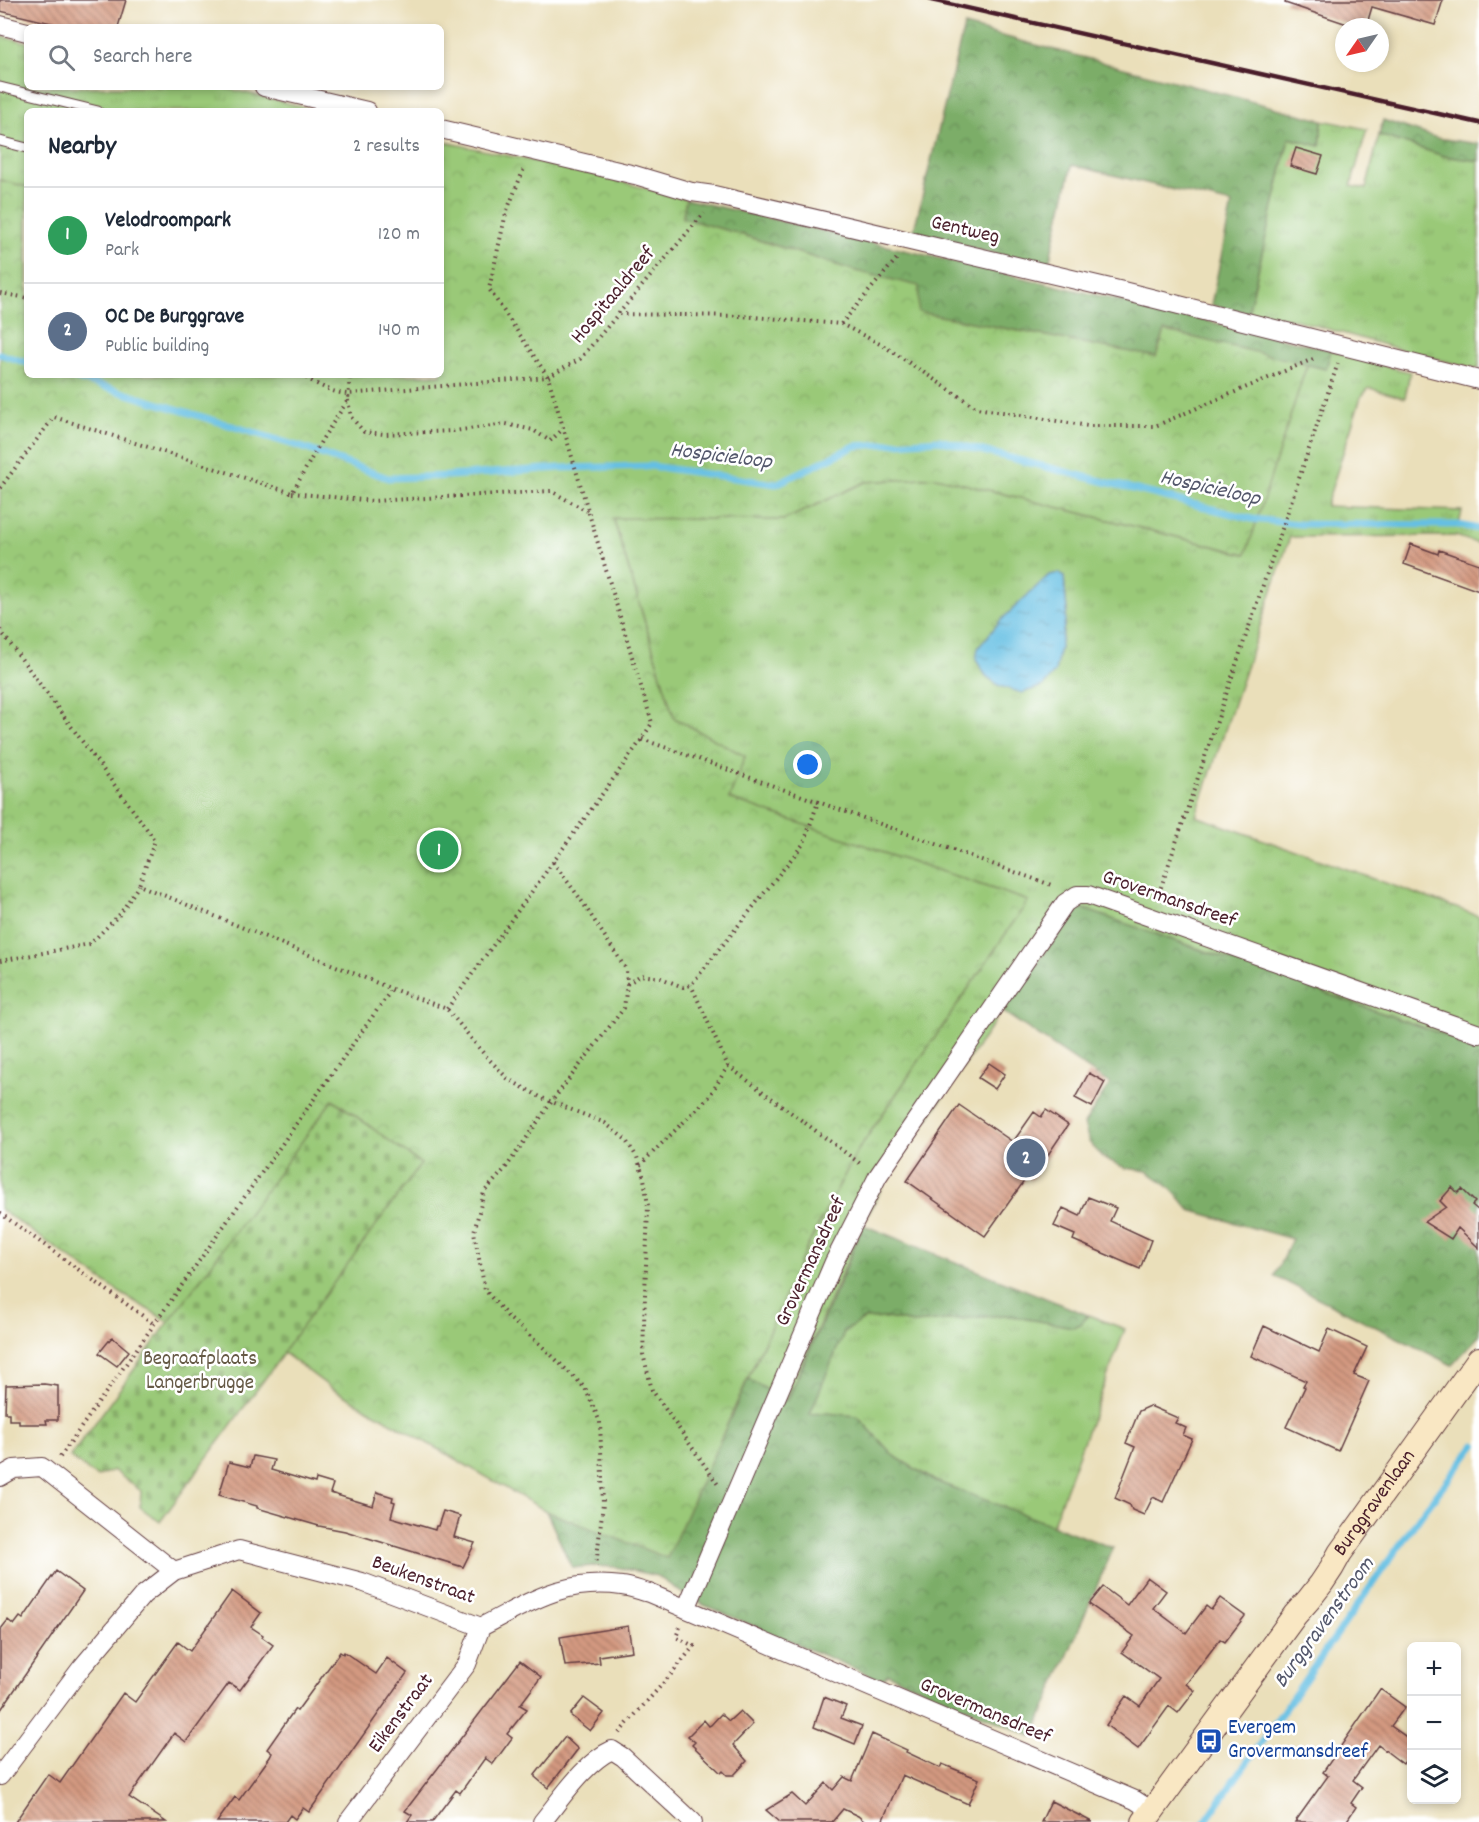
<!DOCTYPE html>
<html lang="en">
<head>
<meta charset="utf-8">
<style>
  body { margin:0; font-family:Dekko,sans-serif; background:#f6f6f7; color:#1f2937 }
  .controls { position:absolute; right:18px; bottom:18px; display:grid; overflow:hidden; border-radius:9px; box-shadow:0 3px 9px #0003 }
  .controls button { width:54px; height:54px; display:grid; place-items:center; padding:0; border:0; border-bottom:2px solid #e0e1e3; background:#fff; color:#1f2937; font:30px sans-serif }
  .compass { position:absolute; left:1335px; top:18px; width:54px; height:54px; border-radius:50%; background:#fff; box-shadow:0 3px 9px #0003; rotate:236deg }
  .you { position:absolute; left:808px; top:765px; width:21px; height:21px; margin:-15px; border:4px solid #fff; border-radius:50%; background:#1a73e8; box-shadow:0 0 0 9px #1a73e833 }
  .badge { display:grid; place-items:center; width:39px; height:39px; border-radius:50%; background:#ea580c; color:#fff; font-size:20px; font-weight:700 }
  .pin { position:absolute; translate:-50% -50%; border:3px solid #fff; box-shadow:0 2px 6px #0006 }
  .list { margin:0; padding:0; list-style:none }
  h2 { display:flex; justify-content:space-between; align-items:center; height:78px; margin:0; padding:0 24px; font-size:26px }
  h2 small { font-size:20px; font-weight:400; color:#747a83 }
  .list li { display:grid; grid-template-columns:39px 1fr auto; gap:18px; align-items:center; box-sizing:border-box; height:96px; padding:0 24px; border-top:2px solid #e0e1e3 }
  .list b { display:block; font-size:22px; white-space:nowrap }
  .list p { margin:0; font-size:20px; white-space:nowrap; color:#747a83 }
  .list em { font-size:20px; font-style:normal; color:#747a83 }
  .icon { flex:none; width:33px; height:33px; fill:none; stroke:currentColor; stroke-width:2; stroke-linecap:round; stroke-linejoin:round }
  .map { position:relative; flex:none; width:1479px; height:1822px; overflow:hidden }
  .search { position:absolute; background:#fff; box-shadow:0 3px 9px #0003; left:24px; top:24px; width:420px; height:66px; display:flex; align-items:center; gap:15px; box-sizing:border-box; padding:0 21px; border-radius:9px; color:#747a83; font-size:22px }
  .panel { position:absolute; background:#fff; box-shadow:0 3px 9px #0003; left:24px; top:108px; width:420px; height:270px; border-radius:9px }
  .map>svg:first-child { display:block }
  .grass { fill:url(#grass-tufts); stroke:#727452; stroke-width:1.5; fill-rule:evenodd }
  .forest { fill:url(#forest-crowns); stroke:#62664a; stroke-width:1.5 }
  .cemetery { fill:url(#cemetery-stones); stroke:#727452; stroke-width:1.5 }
  .park { fill:url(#park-crowns); stroke:#727452; stroke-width:1.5 }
  .water { fill:url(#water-ripples); stroke:#586f87; stroke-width:1.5 }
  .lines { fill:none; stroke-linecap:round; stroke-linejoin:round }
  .stream { stroke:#65bfe3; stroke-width:7 }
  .building { fill:url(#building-back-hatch) }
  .lane-casing { stroke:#623c40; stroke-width:11 }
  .street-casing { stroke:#623c40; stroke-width:20 }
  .secondary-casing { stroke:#623c40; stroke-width:26 }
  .path { stroke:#623c40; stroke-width:4; stroke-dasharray:1.5 4.5; stroke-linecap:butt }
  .lane { stroke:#fff; stroke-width:9 }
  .street { stroke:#fff; stroke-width:18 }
  .secondary { stroke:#f9e7c3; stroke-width:24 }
  .rail { stroke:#4a1f2b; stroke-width:4.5 }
  .labels { text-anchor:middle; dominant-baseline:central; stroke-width:5; stroke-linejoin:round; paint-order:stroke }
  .street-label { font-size:21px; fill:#4a1f2b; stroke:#fff }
  .park-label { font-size:21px; fill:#665a46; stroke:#fff }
  .transit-label { font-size:21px; fill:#164399; stroke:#fff; text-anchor:start }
  .water-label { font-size:22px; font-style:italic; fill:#53576b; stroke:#fff }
</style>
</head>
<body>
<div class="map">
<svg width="1479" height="1822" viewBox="0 0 1479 1822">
  <defs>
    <pattern id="grass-tufts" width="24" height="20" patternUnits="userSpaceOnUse" patternTransform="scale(1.5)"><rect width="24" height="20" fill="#9ac978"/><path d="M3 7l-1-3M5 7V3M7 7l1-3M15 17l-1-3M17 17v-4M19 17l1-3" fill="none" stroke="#86ac68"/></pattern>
    <pattern id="forest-crowns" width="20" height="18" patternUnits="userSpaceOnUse" patternTransform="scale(1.5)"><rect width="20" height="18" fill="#7bad68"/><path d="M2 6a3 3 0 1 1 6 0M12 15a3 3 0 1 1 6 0" fill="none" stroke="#678c56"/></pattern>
    <pattern id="cemetery-stones" width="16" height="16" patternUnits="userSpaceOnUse" patternTransform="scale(1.5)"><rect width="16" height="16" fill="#9ac978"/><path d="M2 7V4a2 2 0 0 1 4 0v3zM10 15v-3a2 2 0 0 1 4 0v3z" fill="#86ac68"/></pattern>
    <pattern id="park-crowns" width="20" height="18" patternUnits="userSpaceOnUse" patternTransform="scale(1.5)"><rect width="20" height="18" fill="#9ac978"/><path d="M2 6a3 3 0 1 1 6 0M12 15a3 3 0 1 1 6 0" fill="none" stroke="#86ac68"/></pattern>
    <pattern id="water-ripples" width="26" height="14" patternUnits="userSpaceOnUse" patternTransform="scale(1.5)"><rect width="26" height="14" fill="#65bfe3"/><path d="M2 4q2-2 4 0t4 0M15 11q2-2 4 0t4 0" fill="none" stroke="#559bb8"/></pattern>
    <pattern id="building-back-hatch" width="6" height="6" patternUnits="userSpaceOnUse" patternTransform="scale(1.5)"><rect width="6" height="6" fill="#d39980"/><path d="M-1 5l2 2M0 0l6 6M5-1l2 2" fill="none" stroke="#ad7c69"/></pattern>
  </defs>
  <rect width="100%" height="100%" fill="#fff"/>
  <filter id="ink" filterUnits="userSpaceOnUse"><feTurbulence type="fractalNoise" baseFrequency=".0167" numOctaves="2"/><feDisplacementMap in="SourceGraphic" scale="12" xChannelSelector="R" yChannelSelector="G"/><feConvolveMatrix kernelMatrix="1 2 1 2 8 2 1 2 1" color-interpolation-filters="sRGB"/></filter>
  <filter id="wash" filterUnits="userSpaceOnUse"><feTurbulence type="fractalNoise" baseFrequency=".008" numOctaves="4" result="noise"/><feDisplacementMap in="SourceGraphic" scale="24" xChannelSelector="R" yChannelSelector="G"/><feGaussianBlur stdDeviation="1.35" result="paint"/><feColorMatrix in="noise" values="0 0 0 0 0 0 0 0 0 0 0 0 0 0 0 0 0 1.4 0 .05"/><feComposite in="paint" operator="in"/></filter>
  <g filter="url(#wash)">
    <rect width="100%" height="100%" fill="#eadfba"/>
    <path class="grass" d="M0,36L27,42V87H222L320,111H27V187L0,180Z
      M1322,120L1367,129L1351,186L1366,189L1379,135L1444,156L1479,161V369L1420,355L1293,319L1248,313L1289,138L1320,146Z
      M1331,350L1373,363L1410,372L1405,398L1369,388L1361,397L1326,506L1462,511L1459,525L1479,529V544L1456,536L1290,537L1196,816L1479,916V1047L1146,930L1002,1011L886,1180L863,1225L786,1401L748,1379L806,1249L856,1153L1028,901L729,799L745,756L674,718L613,517L784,520L865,482L936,477L1245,554L1307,364L1326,369ZM1064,577L1067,611L1055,672L1000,686L986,676L976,660Z
      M1005,1315L1053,1323L1081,1324L1088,1315L1125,1329L1052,1526L935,1481L894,1456L857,1416L809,1414L844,1332L864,1319L887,1318L913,1323Z"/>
    <path class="forest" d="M964,26L1322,120L1320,146L1289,138L1248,313L1211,305L1232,204L1072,165L1048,267L913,234Z
      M1383,120L1437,138L1479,144V161L1444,156L1379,135Z
      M686,199L1331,350L1326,369L1165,331L1157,357L917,312L918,286L855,271L736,233L682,218Z
      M1081,908L1479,1047V1336L1452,1365L1274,1276L1292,1239L1190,1210L1173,1190L1147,1171L1125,1168L1102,1157L1089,1142L1084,1124L1110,1084L1002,1011L1074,913Z
      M863,1225L1088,1315L1081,1324L1073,1327L1005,1315L913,1323L887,1318L864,1319L844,1332L810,1414L827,1413L857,1416L894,1456L935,1481L1113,1548L1033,1737L888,1674L882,1680L704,1605L685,1595L657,1576L616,1567L593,1566L572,1568L546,1511L667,1557L748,1379L787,1401L846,1268Z"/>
    <path class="cemetery" d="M332,1099L422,1164L160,1522L140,1507L141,1491L113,1470L97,1477L70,1457Z"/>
    <path class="park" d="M441,141L588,173L686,199L682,218L736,233L855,271L919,286L918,312L1156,357L1165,331L1307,364L1246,554L936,477L865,482L784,520L613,518L674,718L745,756L729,799L1028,901L856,1153L806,1249L667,1558L546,1511L331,1388L283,1352L421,1164L333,1099L169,1322L119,1292L0,1209V180L27,187V375H441Z"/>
    <path class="water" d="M1059,573L1064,577L1067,611L1055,672L1043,686L1022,693L1000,686L986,676L976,659L978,648L1000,621L1049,575Z"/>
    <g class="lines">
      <path class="stream" d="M0,354L27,363
        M65,375L304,448L388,478L449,476L560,468L651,466L776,484L855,446L939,440L1252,519L1300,524L1458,525L1479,529
        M1205,1822L1423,1512L1475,1445"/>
    </g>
    <g id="blocks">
      <path class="building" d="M0,0H126L118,27H68L0,11Z
        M1286,0H1443L1435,25L1372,7L1366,27H1356L1285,3Z
        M1296,148L1323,156L1317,174L1290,166Z
        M1411,544L1438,554L1439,550L1479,564V591L1404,564Z
        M989,1063L1005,1074L995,1089L978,1078Z
        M1089,1073L1105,1082L1092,1107L1075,1098Z
        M959,1105L1013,1142L1034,1112L1041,1117L1046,1110L1068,1125L1031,1180L1027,1177L985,1236L907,1181Z
        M1452,1187L1458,1193L1462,1189L1475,1202L1472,1205L1479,1211V1248L1458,1228L1451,1239L1424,1222L1446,1207L1440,1201Z
        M1088,1197L1116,1208L1110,1221L1151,1240L1140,1269L1073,1240L1075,1235L1054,1226L1063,1208L1080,1216Z
        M1264,1326L1319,1352L1329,1329L1367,1347L1354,1375L1369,1381L1338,1451L1286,1427L1305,1387L1303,1386L1306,1381L1251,1356Z
        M112,1337L129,1351L117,1366L99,1353Z
        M44,1384L58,1386V1420H46L47,1424H19V1420H9V1413H5L6,1385Z
        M1150,1406L1178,1418L1175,1423L1186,1428L1183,1435L1192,1439L1163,1502L1153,1497L1144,1515L1132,1510L1130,1505L1115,1498L1135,1447L1126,1443L1139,1411Z
        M253,1456L274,1460L271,1470L315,1483L316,1479L333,1484L330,1493L373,1506L377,1492L393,1497L392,1501L395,1502L391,1517L435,1530L436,1526H438L443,1511L460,1516L454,1537L475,1543L463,1567L345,1531L319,1526L257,1508V1506L219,1495L229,1462L250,1467Z
        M56,1571L83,1591L0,1711V1630L8,1620L14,1625L20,1617L23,1619Z
        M1147,1577L1166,1591L1153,1608L1186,1633L1206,1606L1211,1610L1220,1598L1245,1616L1225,1642L1220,1639L1186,1684L1195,1691L1178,1713L1169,1706L1138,1749L1106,1725L1126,1696L1140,1706L1159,1679L1122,1652L1134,1636L1089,1604L1103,1587L1127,1605Z
        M232,1591L261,1613L251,1627L263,1635L262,1637L273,1645L240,1690L229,1683L186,1742L174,1733L129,1797L166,1822H15L48,1774L60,1783L123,1693L135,1702L178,1642L190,1651Z
        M628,1626L632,1651L599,1656L600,1663L565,1666L560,1637Z
        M340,1652L343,1654L344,1652L376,1674L387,1658L407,1673L309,1812L303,1808L295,1819L290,1815L285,1822H217L235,1797L239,1800L270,1757L272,1753L267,1749L295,1709L297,1711Z
        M520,1661L541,1677L520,1705L527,1709L507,1734L512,1738L493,1764L485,1758L460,1793L456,1790L432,1822H407L412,1815L405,1811Z
        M1380,1689L1405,1707L1391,1726L1412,1741V1751L1403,1764L1378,1745L1353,1780L1362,1787L1351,1803L1356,1807L1346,1822H1295L1328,1776L1323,1772Z
        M824,1697L846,1706L841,1718L862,1726L855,1744L814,1727Z
        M584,1698L604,1713L590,1731L570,1715Z
        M740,1711L753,1724L733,1745L747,1761L734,1775H727L723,1771L721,1773L692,1745L695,1742L688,1736L704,1720L709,1726L711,1725L721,1714L729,1721Z
        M872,1734L907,1750L906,1752L940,1768L942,1764L979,1779L968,1804L902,1775L882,1822H865L858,1816L843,1809L832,1822H780L766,1810L792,1794L805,1806L826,1783L833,1790L844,1777L852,1781Z
        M565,1737L578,1749L548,1788L535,1777V1775Z
        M1051,1801L1092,1822H1041Z"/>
    </g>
  </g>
  <g filter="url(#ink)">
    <use href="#blocks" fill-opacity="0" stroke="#623c40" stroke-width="1.5"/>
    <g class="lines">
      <defs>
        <path id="lane" d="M0,87L98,111
          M0,141L27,148"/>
        <path id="street" d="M0,25L27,32
          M264,87L367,111
          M441,129L635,175L692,192L714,195L1123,291L1479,380
          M0,1477L14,1469L42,1467L174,1571
          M686,1609L834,1262L878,1176L1065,903L1077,895H1088L1479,1034
          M0,1776L82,1667L143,1595L174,1571L239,1550L362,1582L481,1627C530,1602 564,1578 622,1586C631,1587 641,1591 649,1593L1135,1800L1152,1811
          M348,1822L467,1664L481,1627
          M542,1822C561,1799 585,1762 612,1750L623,1757L693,1822"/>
        <g id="secondary">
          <path id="s1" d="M1144,1822L1295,1615C1313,1596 1328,1577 1340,1553L1479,1359"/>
        </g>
      </defs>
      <use href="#lane" class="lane-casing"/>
      <use href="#street" class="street-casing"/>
      <use href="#secondary" class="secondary-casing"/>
      <path class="path" d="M0,293L27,298
        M619,314L741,316L841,324L884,346L977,408L1088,426H1155L1313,359
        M841,324L899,256
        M301,375C315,383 331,393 348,394L548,377L580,359L704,213
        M348,400L351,417L364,432L384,434L454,431L506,424L533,430L550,441L563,429
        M0,488L54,417L292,493L323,438L348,400L350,375
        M292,493L373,501L551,491L587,511
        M0,630L155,840L139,885L392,989L447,1009L484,1054L508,1079L542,1098L605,1123L625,1139L637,1157L644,1178L648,1206L643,1354L652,1390L719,1486
        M642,739L1054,886
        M553,862L579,897L626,969L627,984L624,1008L552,1101L505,1169L484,1192L474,1232L485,1290L509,1318L543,1347L585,1388L600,1422L603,1504L596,1566
        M1157,899L1338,363
        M0,961L90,944L120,914L139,885
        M627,984L641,975L661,978L683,987L691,985L804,843L818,802
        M447,1009L642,739L652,723L548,377L489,289L506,213L525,166
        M728,1066L862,1165
        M640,1165L709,1097L728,1066L691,985
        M0,1213L154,1324
        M60,1457L392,989
        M619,1733L673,1672L694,1646L676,1637L680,1627"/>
      <use href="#lane" class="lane"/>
      <use href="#street" class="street"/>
      <use href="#secondary" class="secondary"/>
      <path class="rail" d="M931,0L1479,123"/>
    </g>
  </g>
  <defs>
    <symbol id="bus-square" viewBox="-11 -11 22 22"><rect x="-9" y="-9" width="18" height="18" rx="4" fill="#1a4fb4" stroke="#fff"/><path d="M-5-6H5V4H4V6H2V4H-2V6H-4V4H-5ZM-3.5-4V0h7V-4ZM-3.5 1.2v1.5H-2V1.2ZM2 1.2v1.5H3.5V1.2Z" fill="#fff"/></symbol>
  </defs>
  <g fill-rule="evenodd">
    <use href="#bus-square" x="1194" y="1726" width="30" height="30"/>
  </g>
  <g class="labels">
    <g class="street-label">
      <text transform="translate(965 231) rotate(13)">Gentweg</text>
      <text transform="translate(614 296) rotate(-50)">Hospitaaldreef</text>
      <text transform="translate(1169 900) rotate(19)">Grovermansdreef</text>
      <text transform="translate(812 1262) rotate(-65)">Grovermansdreef</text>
      <text stroke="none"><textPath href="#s1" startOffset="394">Burggravenlaan</textPath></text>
      <text transform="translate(423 1581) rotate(20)">Beukenstraat</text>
      <text transform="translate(985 1712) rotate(23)">Grovermansdreef</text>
      <text transform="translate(402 1714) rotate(-53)">Eikenstraat</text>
    </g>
    <g class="park-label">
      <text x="200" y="1360">Begraafplaats<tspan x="200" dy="24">Langerbrugge</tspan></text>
    </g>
    <g class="transit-label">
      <text x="1228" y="1729">Evergem<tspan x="1228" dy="24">Grovermansdreef</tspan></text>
    </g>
    <g class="water-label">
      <text transform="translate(721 457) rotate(7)">Hospicieloop</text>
      <text transform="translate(1210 489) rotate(13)">Hospicieloop</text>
      <text transform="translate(1325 1623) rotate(-54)">Burggravenstroom</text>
    </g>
  </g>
</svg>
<div class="controls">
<button>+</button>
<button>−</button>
<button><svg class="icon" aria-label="layers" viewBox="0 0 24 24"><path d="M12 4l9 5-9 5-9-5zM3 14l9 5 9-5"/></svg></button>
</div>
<svg class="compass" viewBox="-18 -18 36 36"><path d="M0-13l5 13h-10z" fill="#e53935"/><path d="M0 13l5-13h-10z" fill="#747a83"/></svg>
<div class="you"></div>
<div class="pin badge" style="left:439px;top:850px;background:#2e9e5b">1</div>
<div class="pin badge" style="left:1026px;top:1158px;background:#5c6f8a">2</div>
<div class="search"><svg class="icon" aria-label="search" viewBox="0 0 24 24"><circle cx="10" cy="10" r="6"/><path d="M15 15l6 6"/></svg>Search here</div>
<section class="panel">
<h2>Nearby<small>2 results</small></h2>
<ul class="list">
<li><span class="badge" style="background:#2e9e5b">1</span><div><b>Velodroompark</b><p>Park</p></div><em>120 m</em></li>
<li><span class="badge" style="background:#5c6f8a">2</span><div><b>OC De Burggrave</b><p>Public building</p></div><em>140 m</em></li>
</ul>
</section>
</div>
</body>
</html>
